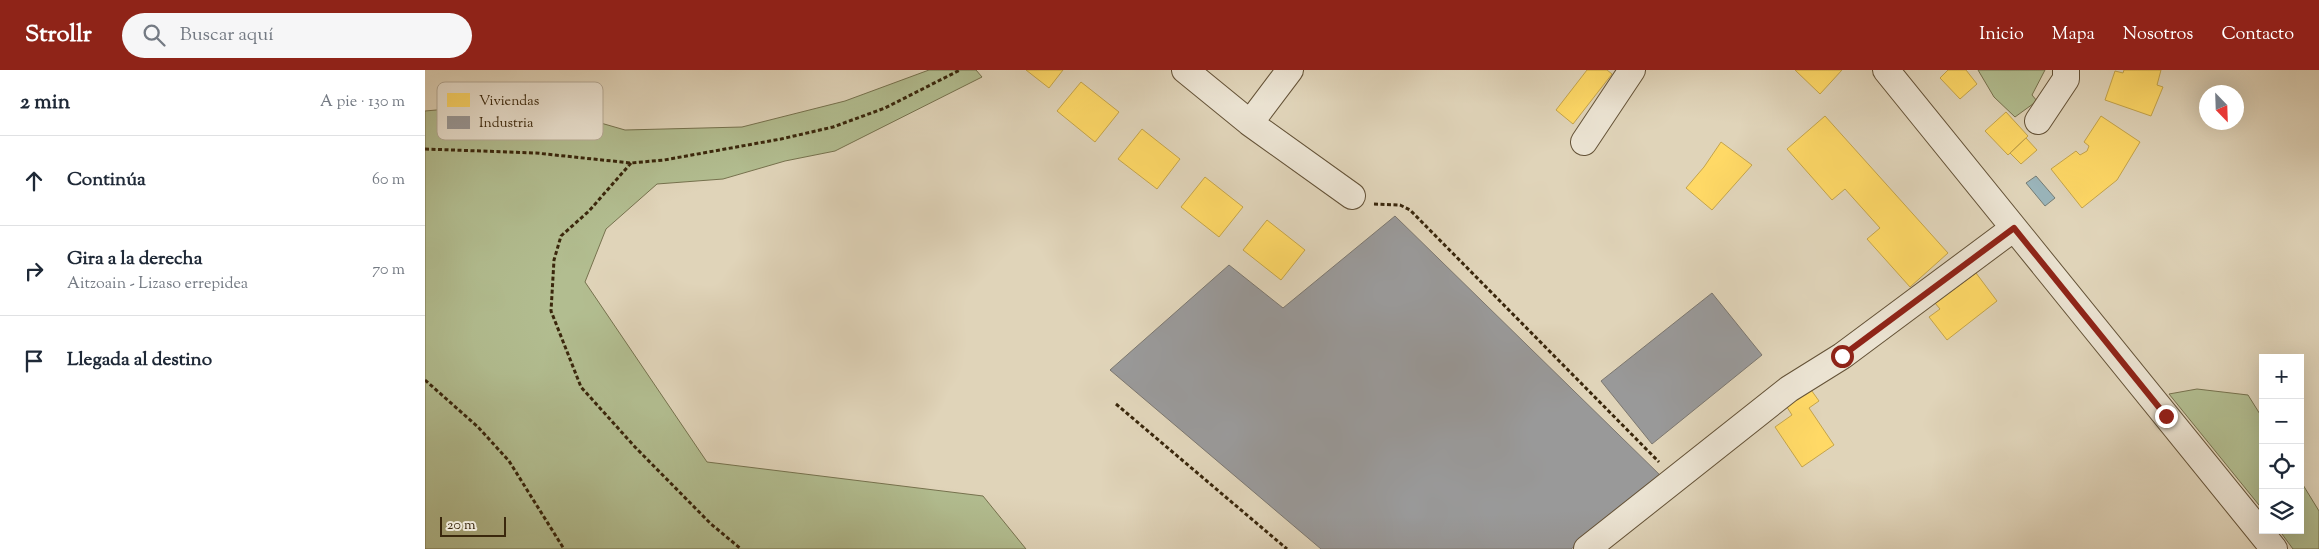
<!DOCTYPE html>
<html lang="es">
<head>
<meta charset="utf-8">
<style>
  body { margin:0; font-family:"Sorts Mill Goudy",serif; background:#f6f6f7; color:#1f2937 }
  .controls { position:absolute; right:15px; bottom:15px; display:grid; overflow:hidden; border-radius:0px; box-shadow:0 5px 20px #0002 }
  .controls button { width:45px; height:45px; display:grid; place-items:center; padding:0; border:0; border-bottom:1px solid #e0e1e3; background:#fff; color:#1f2937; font:25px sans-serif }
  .compass { position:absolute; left:1774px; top:15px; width:45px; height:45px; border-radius:50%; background:#fff; box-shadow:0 5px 20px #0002; rotate:157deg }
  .scale { position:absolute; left:15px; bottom:12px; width:66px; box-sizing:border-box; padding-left:5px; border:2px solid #3a270c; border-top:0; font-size:14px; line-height:18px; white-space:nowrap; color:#3a270c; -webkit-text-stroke:4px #ebe3d2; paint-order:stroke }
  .stop { position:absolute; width:15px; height:15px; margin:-11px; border:4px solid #8f2418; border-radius:50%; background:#fff }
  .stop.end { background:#8f2418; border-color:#fff; box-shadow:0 1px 5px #0008 }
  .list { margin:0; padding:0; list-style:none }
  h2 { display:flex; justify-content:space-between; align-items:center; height:65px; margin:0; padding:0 20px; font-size:21px }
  h2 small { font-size:16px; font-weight:400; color:#747a83 }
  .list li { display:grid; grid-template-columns:32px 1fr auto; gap:15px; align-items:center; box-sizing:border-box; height:90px; padding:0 20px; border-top:1px solid #e0e1e3 }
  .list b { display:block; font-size:19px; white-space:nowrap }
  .list p { margin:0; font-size:16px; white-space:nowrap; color:#747a83 }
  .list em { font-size:16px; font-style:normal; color:#747a83 }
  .icon { flex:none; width:28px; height:28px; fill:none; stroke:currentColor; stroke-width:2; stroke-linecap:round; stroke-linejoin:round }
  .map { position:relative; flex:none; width:1894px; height:479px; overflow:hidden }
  header { display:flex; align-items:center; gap:30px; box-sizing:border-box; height:70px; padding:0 25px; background:#8f2418; color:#fff }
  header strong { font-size:24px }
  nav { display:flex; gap:28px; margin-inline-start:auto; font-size:18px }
  .search { width:350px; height:45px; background:#f6f6f7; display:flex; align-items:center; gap:12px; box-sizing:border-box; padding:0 18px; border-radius:28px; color:#747a83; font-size:19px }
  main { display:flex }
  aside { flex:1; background:#fff }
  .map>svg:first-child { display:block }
  .green { fill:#b2bd90; stroke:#76724e }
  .water { fill:#9ab5bb; stroke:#747c75 }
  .homes { fill:#ffd966; stroke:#c4a44b }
  .industry { fill:#999; stroke:#7c776f }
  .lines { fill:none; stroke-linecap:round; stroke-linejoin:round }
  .minor-casing { stroke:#645237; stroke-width:28 }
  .path { stroke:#3a270c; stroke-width:3; stroke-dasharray:4 2.5; stroke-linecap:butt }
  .minor { stroke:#ebe3d2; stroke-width:26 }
  .route { stroke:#8f2418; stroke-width:6 }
  .key { fill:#ebe3d2; stroke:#b6ab97; stroke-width:1 }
  .key-label { font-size:14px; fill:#3a270c }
</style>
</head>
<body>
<header>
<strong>Strollr</strong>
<div class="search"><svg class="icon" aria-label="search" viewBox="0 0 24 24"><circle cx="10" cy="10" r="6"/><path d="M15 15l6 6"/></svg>Buscar aquí</div>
<nav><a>Inicio</a><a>Mapa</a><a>Nosotros</a><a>Contacto</a></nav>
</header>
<main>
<aside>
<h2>2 min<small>A pie · 130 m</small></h2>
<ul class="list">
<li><svg class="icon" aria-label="ahead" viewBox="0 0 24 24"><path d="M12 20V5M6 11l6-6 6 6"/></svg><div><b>Continúa</b></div><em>60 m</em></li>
<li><svg class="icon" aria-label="right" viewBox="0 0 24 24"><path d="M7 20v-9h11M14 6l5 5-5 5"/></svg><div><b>Gira a la derecha</b><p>Aitzoain - Lizaso errepidea</p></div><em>70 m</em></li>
<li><svg class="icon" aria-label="arrive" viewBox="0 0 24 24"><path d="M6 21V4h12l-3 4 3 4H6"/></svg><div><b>Llegada al destino</b></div></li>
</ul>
</aside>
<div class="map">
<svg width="1894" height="479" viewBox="0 0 1894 479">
  <rect width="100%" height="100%" fill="#e0d4b9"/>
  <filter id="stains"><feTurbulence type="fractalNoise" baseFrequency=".004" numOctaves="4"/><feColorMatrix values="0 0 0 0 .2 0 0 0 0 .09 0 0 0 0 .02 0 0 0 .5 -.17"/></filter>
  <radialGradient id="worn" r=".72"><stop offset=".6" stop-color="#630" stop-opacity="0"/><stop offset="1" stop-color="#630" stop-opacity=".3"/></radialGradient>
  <path class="green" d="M504,0H551L557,7L410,81L360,91L298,109L232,114L181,159L160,212L282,392L558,426L601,479H0V41L103,32L200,60L317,57L420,31Z
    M1553,0H1620L1607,25L1612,31L1590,47L1569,27Z
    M1772,319L1823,325L1838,349V440L1744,324Z
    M1875,410L1894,441V479H1868L1854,460H1875Z"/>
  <path class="water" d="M1611,106L1630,128L1620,136L1601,113Z"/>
  <path class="homes" d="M601,0H638L624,18Z
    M1162,0H1182L1187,4L1148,54L1131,40Z
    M1370,0H1417L1395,24Z
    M1523,0H1541L1552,14L1535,29L1515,8Z
    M1699,0H1736L1732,15L1738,17L1726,46L1680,30L1690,1L1698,3Z
    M656,12L694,42L670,72L632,41Z
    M1581,42L1603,66L1583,85L1560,61Z
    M1400,46L1523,183L1485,217L1442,169L1455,158L1420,119L1407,130L1362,79Z
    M1676,46L1715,72L1692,110L1657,138L1626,99L1651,81L1655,85L1662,81L1664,76L1659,72Z
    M717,59L755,89L732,119L693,89Z
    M1601,68L1612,80L1596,94L1585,83Z
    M1296,72L1327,95L1287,140L1261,118L1279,97Z
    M780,107L818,137L794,167L756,137Z
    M842,150L880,180L856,210L818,180Z
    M1551,203L1572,231L1522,270L1504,247L1515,239L1510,233Z
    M1384,317L1394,331L1384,338L1409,375L1377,397L1350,357L1367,345L1360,334Z"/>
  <path class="industry" d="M970,146L1238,408L1146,479H896L685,300L804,195L858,238Z
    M1287,223L1337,285L1227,374L1176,311Z"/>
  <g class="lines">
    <defs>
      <path id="minor" d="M760,0L825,53L865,0
        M1461,0L1849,479
        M1613,51L1641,9V0
        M825,53L927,126
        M1159,72L1207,0
        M1162,479L1364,319L1417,286L1589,158"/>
    </defs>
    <use href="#minor" class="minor-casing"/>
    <path class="path" d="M0,79L111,83L206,93L239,90L356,69L408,57L460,38L535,0
      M206,93L164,141L136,166L129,190L126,241L156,317L210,377L286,454L316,479
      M949,134L975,135L985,140L1234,392
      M0,310L53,357L84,391L139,479
      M691,334L862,479"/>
    <use href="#minor" class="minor"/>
  </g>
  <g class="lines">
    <path class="route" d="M1417,286L1589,158L1741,346"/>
  </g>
  <rect x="12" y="12" width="166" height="58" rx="8" class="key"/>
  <rect x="22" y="23" width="23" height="14" fill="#ffd966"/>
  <rect x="22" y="46" width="23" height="13" fill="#999"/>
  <g class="key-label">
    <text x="54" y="35">Viviendas</text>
    <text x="54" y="57">Industria</text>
  </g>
  <rect width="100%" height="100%" filter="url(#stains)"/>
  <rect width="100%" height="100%" fill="url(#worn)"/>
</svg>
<div class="controls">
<button>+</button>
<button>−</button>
<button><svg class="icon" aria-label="locate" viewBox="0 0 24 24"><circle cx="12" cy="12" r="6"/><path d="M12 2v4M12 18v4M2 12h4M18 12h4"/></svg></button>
<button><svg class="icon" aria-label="layers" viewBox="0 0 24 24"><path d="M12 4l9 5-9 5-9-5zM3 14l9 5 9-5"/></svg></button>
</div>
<svg class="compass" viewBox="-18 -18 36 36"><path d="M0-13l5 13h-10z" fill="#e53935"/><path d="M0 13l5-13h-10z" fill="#747a83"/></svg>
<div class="scale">20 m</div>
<div class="stop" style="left:1417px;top:286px"></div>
<div class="stop end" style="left:1741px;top:346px"></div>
</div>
</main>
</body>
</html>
